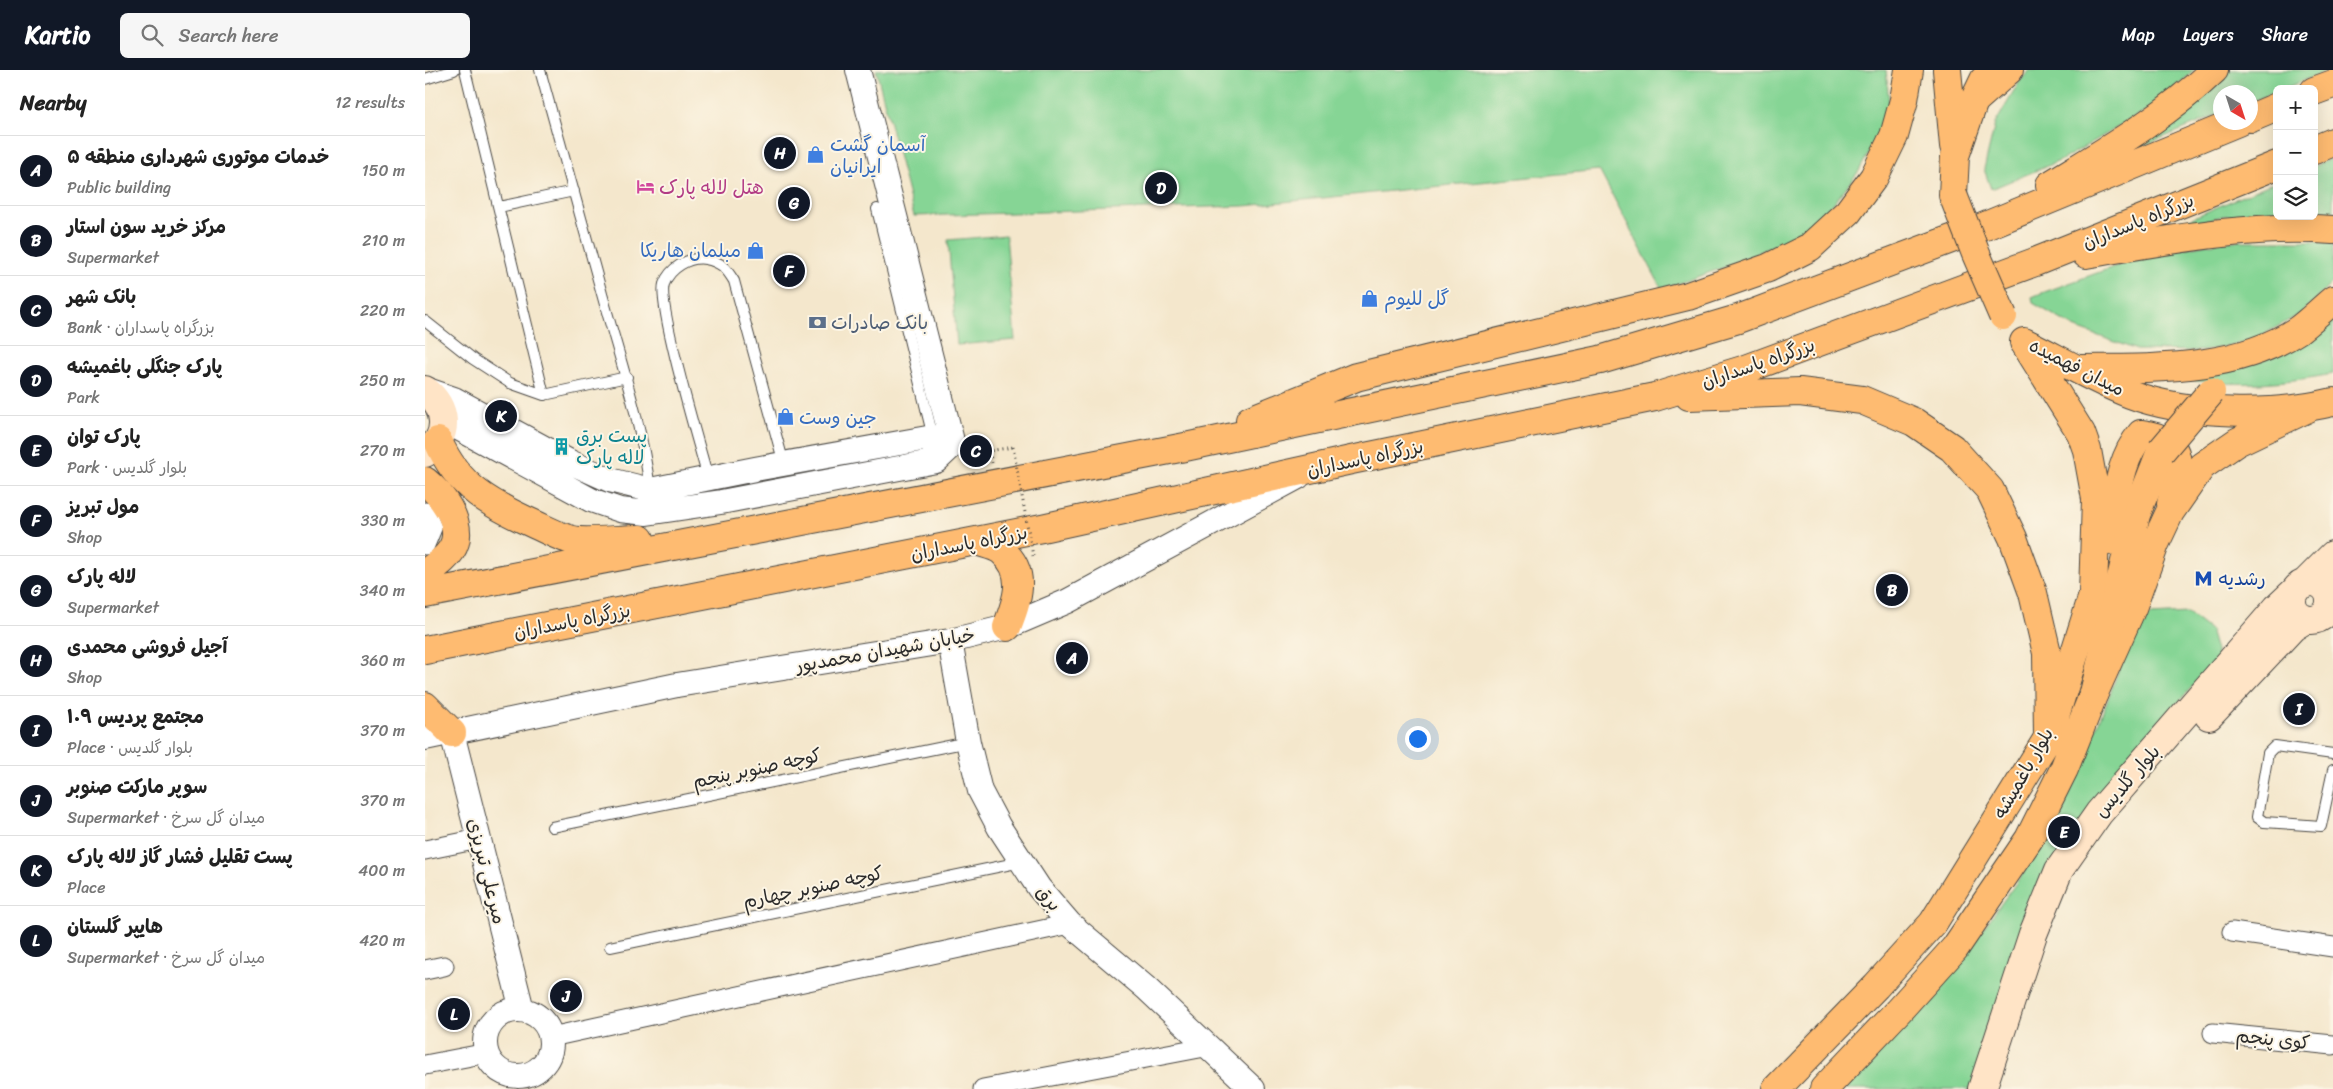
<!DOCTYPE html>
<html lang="en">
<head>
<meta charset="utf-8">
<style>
  body { margin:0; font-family:Sriracha,"Playpen Sans Arabic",sans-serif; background:#f6f6f6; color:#222 }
  .controls { position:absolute; right:15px; top:15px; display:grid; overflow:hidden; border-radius:8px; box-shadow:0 5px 20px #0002 }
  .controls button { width:45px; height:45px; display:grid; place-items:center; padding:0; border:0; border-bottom:1px solid #e0e0e0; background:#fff; color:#222; font:25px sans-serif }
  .compass { position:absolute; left:1788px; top:15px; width:45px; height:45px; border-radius:50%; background:#fff; box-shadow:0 5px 20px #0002; rotate:141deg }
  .you { position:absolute; left:992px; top:668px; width:18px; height:18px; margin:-12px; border:4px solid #fff; border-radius:50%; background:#1a73e8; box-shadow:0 0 0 8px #1a73e833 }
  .badge { display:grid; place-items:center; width:32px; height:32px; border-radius:50%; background:#111827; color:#fff; font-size:16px; font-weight:700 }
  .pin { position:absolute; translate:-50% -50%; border:2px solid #fff; box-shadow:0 1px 5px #0006 }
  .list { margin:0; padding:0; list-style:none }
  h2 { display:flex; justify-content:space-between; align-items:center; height:65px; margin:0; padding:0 20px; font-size:21px }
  h2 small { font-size:16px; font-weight:400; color:#767676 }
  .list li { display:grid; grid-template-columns:32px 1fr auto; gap:15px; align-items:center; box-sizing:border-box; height:70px; padding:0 20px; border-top:1px solid #e0e0e0 }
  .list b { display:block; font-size:19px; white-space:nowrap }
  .list p { margin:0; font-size:16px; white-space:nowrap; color:#767676 }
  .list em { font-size:16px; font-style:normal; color:#767676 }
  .icon { flex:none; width:28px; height:28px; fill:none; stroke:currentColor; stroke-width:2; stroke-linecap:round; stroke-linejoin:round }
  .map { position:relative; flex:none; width:1908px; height:1019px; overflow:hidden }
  header { display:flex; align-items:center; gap:30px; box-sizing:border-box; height:70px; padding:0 25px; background:#111827; color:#fff }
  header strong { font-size:24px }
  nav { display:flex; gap:28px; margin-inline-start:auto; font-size:18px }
  .search { width:350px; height:45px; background:#f6f6f6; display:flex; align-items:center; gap:12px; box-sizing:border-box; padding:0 18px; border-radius:8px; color:#767676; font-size:19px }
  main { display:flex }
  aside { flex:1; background:#fff }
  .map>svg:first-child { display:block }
  .green { fill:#86d595; stroke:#588060 }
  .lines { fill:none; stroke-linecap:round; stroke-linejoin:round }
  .service-casing { stroke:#494743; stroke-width:12 }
  .minor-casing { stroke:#494743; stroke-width:21 }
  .tertiary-casing { stroke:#494743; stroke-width:26 }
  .secondary-casing { stroke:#494743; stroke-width:30 }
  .primary-casing { stroke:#494743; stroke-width:30 }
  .trunk-casing { stroke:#494743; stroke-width:30 }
  .path { stroke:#494743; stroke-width:3; stroke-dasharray:1 4; stroke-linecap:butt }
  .service { stroke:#fff; stroke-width:10 }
  .minor { stroke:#fff; stroke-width:19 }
  .tertiary { stroke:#fff; stroke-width:24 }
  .secondary { stroke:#ffe4c6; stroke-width:28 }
  .primary { stroke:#febb71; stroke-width:28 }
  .trunk { stroke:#febb71; stroke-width:28 }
  .primary-bridge-casing { stroke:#494743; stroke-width:30; stroke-linecap:butt }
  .trunk-bridge-casing { stroke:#494743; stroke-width:30; stroke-linecap:butt }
  .path-bridge { stroke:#494743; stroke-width:3; stroke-dasharray:1 4; stroke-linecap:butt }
  .primary-bridge { stroke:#febb71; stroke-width:28 }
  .trunk-bridge { stroke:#febb71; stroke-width:28 }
  .labels { text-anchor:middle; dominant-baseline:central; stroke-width:4; stroke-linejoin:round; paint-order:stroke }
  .shop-label { font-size:19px; fill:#366cbe; stroke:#fcf5e5; text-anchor:start }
  .hotel-label { font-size:19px; fill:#b23c85; stroke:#fcf5e5; text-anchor:start }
  .street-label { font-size:19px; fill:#2b2b2b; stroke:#fcf5e5 }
  .service-label { font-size:19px; fill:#4e5e75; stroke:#fcf5e5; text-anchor:start }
  .culture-label { font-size:19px; fill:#0d838f; stroke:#fcf5e5; text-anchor:start }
  .transit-label { font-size:19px; fill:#164399; stroke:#fcf5e5; text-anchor:start }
</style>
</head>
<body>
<header>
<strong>Kartio</strong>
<div class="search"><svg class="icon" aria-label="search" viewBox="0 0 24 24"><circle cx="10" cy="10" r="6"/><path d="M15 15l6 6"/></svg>Search here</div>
<nav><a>Map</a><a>Layers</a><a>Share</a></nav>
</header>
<main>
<aside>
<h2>Nearby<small>12 results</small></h2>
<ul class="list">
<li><span class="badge">A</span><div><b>خدمات موتوری شهرداری منطقه ۵</b><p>Public building</p></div><em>150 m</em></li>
<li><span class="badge">B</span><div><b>مرکز خرید سون استار</b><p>Supermarket</p></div><em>210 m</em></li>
<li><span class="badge">C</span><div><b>بانک شهر</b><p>Bank · بزرگراه پاسداران</p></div><em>220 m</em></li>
<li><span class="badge">D</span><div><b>پارک جنگلی باغمیشه</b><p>Park</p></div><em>250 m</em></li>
<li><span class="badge">E</span><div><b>پارک توان</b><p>Park · بلوار گلدیس</p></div><em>270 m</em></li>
<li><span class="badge">F</span><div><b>مول تبریز</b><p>Shop</p></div><em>330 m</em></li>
<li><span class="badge">G</span><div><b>لاله پارک</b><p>Supermarket</p></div><em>340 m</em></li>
<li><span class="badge">H</span><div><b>آجیل فروشی محمدی</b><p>Shop</p></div><em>360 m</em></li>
<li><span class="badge">I</span><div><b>مجتمع پردیس ۱۰۹</b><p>Place · بلوار گلدیس</p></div><em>370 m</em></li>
<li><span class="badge">J</span><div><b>سوپر مارکت صنوبر</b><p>Supermarket · میدان گل سرخ</p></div><em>370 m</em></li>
<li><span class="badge">K</span><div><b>پست تقلیل فشار گاز لاله پارک</b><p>Place</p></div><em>400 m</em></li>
<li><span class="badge">L</span><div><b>هایپر گلستان</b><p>Supermarket · میدان گل سرخ</p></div><em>420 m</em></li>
</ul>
</aside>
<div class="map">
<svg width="1908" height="1019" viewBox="0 0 1908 1019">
  <rect width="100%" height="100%" fill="#fcf5e5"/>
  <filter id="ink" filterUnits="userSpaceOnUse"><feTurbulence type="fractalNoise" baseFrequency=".02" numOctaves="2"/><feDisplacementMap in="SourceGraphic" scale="10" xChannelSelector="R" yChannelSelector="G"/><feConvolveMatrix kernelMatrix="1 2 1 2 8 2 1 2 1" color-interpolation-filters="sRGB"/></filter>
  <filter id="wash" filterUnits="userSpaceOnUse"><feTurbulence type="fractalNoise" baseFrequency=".0096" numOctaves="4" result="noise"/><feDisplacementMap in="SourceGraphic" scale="20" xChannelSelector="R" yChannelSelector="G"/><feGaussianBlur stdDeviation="1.12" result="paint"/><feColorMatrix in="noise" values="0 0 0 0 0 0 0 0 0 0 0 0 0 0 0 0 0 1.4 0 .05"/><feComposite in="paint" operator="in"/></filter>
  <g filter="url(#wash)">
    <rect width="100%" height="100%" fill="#f4e7cc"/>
    <path class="green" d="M451,0H1461L1465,43L1434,101L1407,135L1378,162L1306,195L1237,219L1174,100L819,136L489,146Z
      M1605,0H1770L1727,37L1637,90L1566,119L1559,99L1570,54L1595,11Z
      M1803,0H1904L1858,19H1852V21L1826,32V22H1796L1795,44L1681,91L1721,65Z
      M1908,88V143H1889V96Z
      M1852,111V143L1798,146L1737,161Z
      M581,165L590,270L532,275L523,170Z
      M1802,171H1894L1908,174V212L1877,243L1828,270L1779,281L1712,280L1649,257L1608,233L1607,227L1614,224L1705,191L1743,181Z
      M1908,243V304C1858,313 1804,318 1754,308Z
      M1763,543L1785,560L1793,588L1703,688L1617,823L1548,1019H1420L1521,910L1599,802L1644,723L1681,634L1710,557L1725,545Z"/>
  </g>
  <g filter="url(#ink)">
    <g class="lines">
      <defs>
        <path id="service" d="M40,0L119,325L202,307
          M115,0C137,81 160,161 182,242C199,302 217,357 225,419
          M0,9L29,0
          M74,137L149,121
          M452,139L508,367
          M0,251L48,289L85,313L119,325
          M283,408C275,378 232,235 239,214C245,198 264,186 281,189C296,192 301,198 309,211L359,394
          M1908,684L1850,676L1843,683L1832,747L1839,752L1896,756L1908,700
          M127,757L543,672
          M185,877L596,792"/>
        <path id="minor" d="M0,442L7,458L0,475
          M0,780L54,769
          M1807,862L1908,877
          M0,900L19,896
          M1788,963L1908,975
          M126,967L645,854
          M0,995L62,983
          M558,1019L785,976"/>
        <path id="tertiary" d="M0,319L29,329L145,392L185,410L225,420L330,399L508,367L511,391
          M18,347L35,359L166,430L195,440L222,443L296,432L511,391L528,375L433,0
          M525,571L543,672L555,721L574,757L614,818L645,854L721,918L828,1019
          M27,663L97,940
          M0,668L252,615L525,571L582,557L643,531L873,407
          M60 973a33 33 0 1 1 66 0a33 33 0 1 1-66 0Z"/>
        <path id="secondary" d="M0,320C22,336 26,367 0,383
          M1867 531a19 19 0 1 1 38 0a19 19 0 1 1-38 0Z
          M1879,514L1908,485
          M1784,646L1868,557L1881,549
          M1557,1019L1608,864L1634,800L1674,743L1852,538L1870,521"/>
        <path id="primary" d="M1522,0L1529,76
          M1528,125L1530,86L1549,31L1559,10
          M1599,272C1634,289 1669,310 1705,324C1762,346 1850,346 1908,332
          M1683,471C1693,434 1691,394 1716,364C1764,370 1752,398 1746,434
          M1351,1019L1451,916L1508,853L1623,668L1668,525L1671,429L1662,380L1656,363L1599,272
          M1399,1019L1474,940L1530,878L1604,769L1639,699L1669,623L1707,538L1730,474L1745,442L1777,396L1812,372L1883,338"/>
        <path id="trunk" d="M1889,21L1908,14
          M1549,31L1584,0
          M1826,48L1852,37
          M1889,80L1908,72
          M1625,115C1682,80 1740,47 1789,0
          M1661,184C1743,170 1824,154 1908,160
          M1653,299C1726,298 1810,302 1873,260C1885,251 1896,240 1908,230
          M1264,326L1375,322L1437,330L1489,352L1527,378L1565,420L1588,468L1608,523L1622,583L1623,668
          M825,350L931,307L1263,226L1343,198L1385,177L1423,142L1449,107L1469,66L1479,30L1484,0
          M13,371C33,418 67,435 111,455C124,461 140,470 154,471C174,472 195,469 215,469
          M0,411C16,424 36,450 30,472C26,486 11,496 0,503
          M552,471C559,474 571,476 577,481C603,503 592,531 582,557
          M0,524L760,377L1175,290L1313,249L1553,159L1813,52
          M0,580L617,458L926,390L1230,327L1321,299L1610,192L1852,95
          M1669,623L1711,445L1736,381
          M0,636L27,663"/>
      </defs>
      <use href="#service" class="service-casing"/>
      <use href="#minor" class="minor-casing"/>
      <use href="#tertiary" class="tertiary-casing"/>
      <use href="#secondary" class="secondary-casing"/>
      <use href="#primary" class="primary-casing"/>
      <use href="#trunk" class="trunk-casing"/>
      <path class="path" d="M567,393L564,381L588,377"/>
      <use href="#service" class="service"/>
      <use href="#minor" class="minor"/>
      <use href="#tertiary" class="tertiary"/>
      <use href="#secondary" class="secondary"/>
      <use href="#primary" class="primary"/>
      <use href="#trunk" class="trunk"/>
      <defs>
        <path id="primary-bridge" d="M1528,125L1551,184L1578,246"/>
        <path id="trunk-bridge" d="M1736,381L1786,322"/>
      </defs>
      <use href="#primary-bridge" class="primary-bridge-casing"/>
      <use href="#trunk-bridge" class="trunk-bridge-casing"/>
      <path class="path-bridge" d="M588,377L608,486"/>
      <use href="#primary-bridge" class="primary-bridge"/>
      <use href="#trunk-bridge" class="trunk-bridge"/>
    </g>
  </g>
  <defs>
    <symbol id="shop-bare" viewBox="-9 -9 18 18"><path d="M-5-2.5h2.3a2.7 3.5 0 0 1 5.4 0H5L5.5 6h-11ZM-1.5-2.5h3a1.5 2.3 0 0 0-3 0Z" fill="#3f7fe0" stroke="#fcf5e5" stroke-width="2.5" paint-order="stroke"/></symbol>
    <symbol id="hotel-bare" viewBox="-9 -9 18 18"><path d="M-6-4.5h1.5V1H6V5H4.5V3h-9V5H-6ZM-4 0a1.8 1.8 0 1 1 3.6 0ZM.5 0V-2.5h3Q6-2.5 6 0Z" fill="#d1479c" stroke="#fcf5e5" stroke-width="2.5" paint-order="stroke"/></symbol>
    <symbol id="bank-bare" viewBox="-9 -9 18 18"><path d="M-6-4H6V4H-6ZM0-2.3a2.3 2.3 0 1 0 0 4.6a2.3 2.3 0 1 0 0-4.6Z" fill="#5c6f8a" stroke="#fcf5e5" stroke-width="2.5" paint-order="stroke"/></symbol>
    <symbol id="building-bare" viewBox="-9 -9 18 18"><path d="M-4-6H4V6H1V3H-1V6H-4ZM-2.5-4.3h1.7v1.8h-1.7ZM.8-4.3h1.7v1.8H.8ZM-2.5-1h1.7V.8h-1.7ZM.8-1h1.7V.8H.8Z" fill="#0f9aa8" stroke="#fcf5e5" stroke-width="2.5" paint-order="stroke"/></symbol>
    <symbol id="metro-bare" viewBox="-9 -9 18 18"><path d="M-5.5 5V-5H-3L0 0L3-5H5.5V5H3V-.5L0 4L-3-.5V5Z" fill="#1a4fb4" stroke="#fcf5e5" stroke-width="2.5" paint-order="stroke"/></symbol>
  </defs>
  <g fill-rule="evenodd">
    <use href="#shop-bare" x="378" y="72" width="25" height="25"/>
    <use href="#hotel-bare" x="208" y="104" width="25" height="25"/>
    <use href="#shop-bare" x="318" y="168" width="25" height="25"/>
    <use href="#shop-bare" x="932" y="216" width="25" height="25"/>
    <use href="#bank-bare" x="380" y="240" width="25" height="25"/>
    <use href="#shop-bare" x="348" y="334" width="25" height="25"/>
    <use href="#building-bare" x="124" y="364" width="25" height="25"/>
    <use href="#metro-bare" x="1766" y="496" width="25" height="25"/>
  </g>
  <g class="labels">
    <g class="shop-label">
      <text x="405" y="74">آسمان گشت<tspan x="405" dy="22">ایرانیان</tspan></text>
      <text x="316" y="180" text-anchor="end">مبلمان هاریکا</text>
      <text x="959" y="228">گل للیوم</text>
      <text x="374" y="347">جین وست</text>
    </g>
    <g class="hotel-label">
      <text x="234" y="117">هتل لاله پارک</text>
    </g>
    <g class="street-label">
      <text transform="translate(1713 151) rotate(-22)">بزرگراه پاسداران</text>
      <text transform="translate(1333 293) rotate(-19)">بزرگراه پاسداران</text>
      <text transform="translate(1652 297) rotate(27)">میدان فهمیده</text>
      <text transform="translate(940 388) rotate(-12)">بزرگراه پاسداران</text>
      <text transform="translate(544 473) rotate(-11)">بزرگراه پاسداران</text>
      <text transform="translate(147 551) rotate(-11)">بزرگراه پاسداران</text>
      <text transform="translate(460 580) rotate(-10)">خیابان شهیدان محمدپور</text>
      <text transform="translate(332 698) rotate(-12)">کوچه صنوبر پنجم</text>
      <text transform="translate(1598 703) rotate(-60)">بلوار باغمیشه</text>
      <text transform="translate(1702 711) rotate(-49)">بلوار گلدیس</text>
      <text transform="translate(62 801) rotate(76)">میرعلی تبریزی</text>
      <text transform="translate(388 817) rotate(-12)">کوچه صنوبر چهارم</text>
      <text transform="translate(624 828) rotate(51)">برق</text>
      <text transform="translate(1848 969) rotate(6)">کوی پنجم</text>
    </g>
    <g class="service-label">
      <text x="406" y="252">بانک صادرات</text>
    </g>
    <g class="culture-label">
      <text x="151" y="365">پست برق<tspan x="151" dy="22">لاله پارک</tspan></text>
    </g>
    <g class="transit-label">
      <text x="1793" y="508">رشدیه</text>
    </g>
  </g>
</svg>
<div class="controls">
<button>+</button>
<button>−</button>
<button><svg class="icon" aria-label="layers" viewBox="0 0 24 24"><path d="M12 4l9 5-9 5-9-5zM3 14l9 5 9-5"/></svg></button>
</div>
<svg class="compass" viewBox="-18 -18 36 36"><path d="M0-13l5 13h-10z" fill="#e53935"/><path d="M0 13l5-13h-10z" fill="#767676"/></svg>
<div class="you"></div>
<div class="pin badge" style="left:647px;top:588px">A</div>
<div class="pin badge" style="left:1467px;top:520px">B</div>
<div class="pin badge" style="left:551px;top:381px">C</div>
<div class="pin badge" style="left:736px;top:118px">D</div>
<div class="pin badge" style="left:1639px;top:762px">E</div>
<div class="pin badge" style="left:364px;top:201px">F</div>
<div class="pin badge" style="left:369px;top:133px">G</div>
<div class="pin badge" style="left:355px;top:83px">H</div>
<div class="pin badge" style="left:1874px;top:639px">I</div>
<div class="pin badge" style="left:141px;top:926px">J</div>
<div class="pin badge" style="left:76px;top:346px">K</div>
<div class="pin badge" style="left:29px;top:944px">L</div>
</div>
</main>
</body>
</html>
